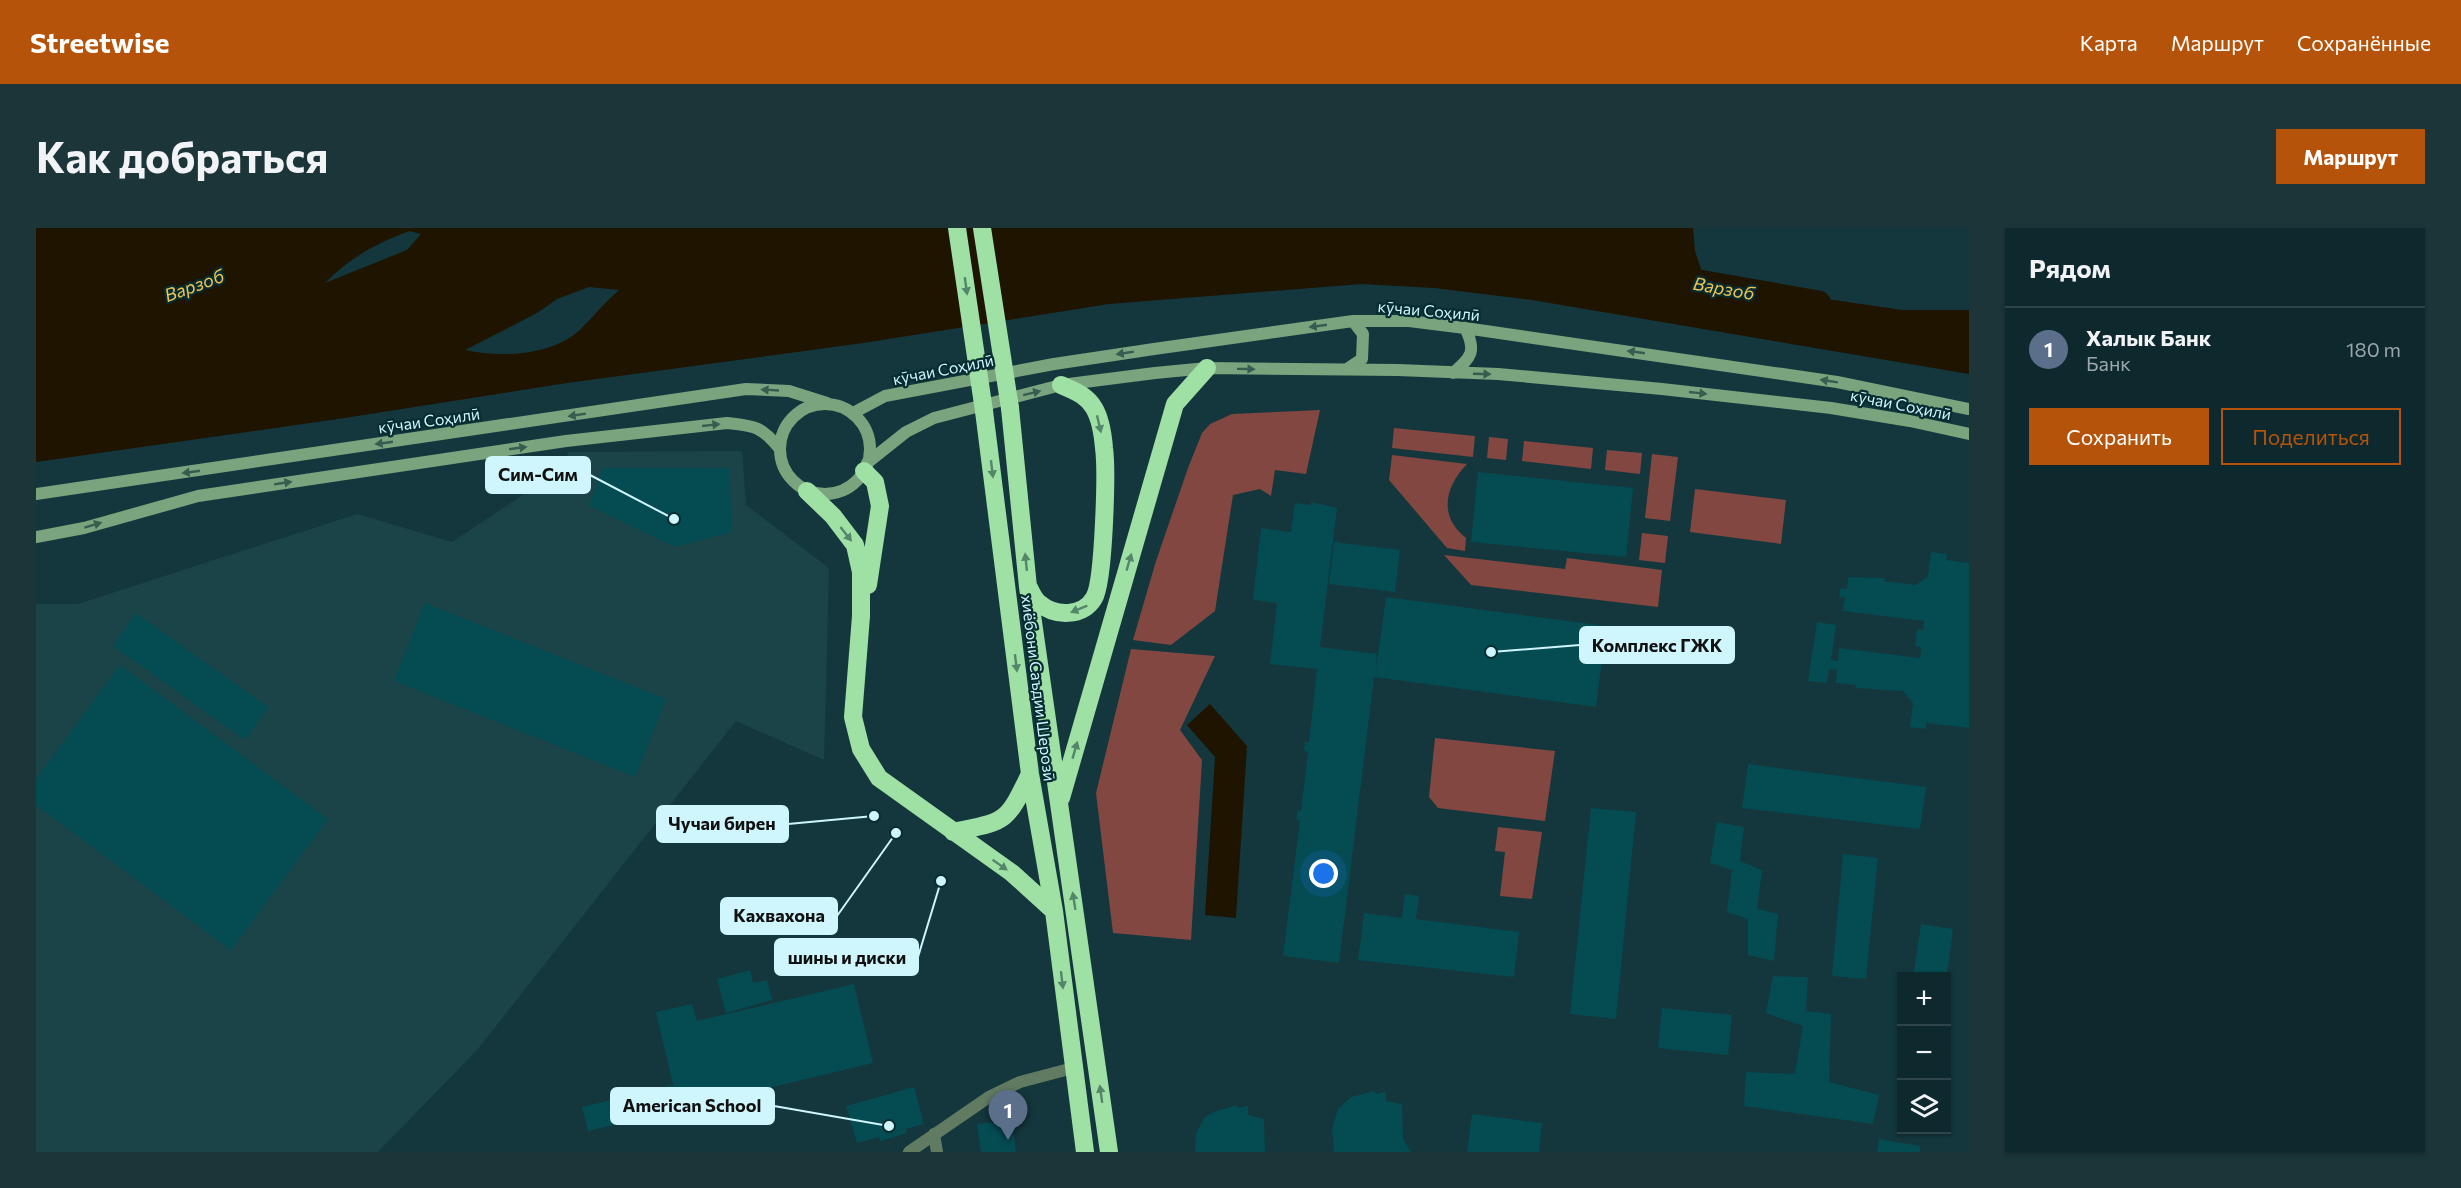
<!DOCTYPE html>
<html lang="ru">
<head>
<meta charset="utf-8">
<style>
  body { margin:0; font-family:Commissioner,sans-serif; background:#1c3539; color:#f1f3f6 }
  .controls { position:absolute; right:18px; bottom:18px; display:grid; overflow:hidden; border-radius:0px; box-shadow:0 2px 4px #0004 }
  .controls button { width:54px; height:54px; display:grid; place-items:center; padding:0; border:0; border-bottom:2px solid #2e4549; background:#0e292d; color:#f1f3f6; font:30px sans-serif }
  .you { position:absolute; left:1288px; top:646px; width:21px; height:21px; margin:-15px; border:4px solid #fff; border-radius:50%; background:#1a73e8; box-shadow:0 0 0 9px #1a73e833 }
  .badge { display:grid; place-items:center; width:39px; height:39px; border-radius:50%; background:#b45309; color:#fff; font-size:20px; font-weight:700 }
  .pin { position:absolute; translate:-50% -50px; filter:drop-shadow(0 2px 3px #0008) }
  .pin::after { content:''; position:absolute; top:32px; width:21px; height:18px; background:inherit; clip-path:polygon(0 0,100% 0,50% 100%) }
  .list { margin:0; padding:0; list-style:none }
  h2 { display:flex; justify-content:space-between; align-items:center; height:78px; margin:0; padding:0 24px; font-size:26px }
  h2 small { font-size:20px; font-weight:400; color:#9ba6aa }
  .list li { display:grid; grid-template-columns:39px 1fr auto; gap:18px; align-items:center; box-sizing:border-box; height:84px; padding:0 24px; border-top:2px solid #2e4549 }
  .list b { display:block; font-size:22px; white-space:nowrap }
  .list p { margin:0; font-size:20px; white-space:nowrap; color:#9ba6aa }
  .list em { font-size:20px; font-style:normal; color:#9ba6aa }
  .actions { display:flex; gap:12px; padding:18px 24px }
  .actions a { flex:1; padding:14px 0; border:2px solid #b45309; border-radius:0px; text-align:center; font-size:21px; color:#b45309 }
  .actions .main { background:#b45309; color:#fff }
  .icon { flex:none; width:33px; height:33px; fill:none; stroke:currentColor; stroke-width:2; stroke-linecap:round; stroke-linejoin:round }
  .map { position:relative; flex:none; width:1933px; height:924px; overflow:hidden; border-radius:0px }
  header { display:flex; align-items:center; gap:36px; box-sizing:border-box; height:84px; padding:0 30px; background:#b45309; color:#fff }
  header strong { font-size:28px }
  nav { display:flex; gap:33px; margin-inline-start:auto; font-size:21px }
  .intro { display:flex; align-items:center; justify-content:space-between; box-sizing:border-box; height:144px; padding:0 36px }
  h1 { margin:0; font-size:42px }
  .button { padding:15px 27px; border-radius:0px; background:#b45309; color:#fff; font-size:21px; font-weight:700 }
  main { display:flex; gap:36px; padding:0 36px }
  aside { flex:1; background:#0e292d; border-radius:0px; box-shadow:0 2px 4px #0004 }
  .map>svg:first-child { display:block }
  .built { fill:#1b4449 }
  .green { fill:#824741 }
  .water { fill:#1e1400; fill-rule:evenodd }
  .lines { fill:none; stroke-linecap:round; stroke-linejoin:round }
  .river { stroke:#1e1400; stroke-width:27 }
  .building { fill:#054b52 }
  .street { stroke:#617b63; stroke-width:12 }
  .secondary { stroke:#7aa47e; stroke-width:12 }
  .highway { stroke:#9fe0a5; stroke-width:18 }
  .highway-bridge { stroke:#9fe0a5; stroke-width:18 }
  .oneway { fill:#53866b }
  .oneway2 { fill:#355d50 }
  .labels { text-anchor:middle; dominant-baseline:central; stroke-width:4.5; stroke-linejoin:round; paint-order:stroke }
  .street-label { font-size:16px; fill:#cef6fc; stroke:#072d31 }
  .water-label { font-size:18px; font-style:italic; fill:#f1c352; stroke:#072d31 }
  .leader { fill:none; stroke:#cef6fc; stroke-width:2 }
  .callout-dot { fill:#cef6fc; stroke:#072d31; stroke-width:2 }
  .callout { fill:#cef6fc; stroke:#cef6fc; stroke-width:2 }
  .callout-label { font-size:18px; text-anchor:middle; font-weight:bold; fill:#111 }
</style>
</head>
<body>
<header>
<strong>Streetwise</strong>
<nav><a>Карта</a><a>Маршрут</a><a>Сохранённые</a></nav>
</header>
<div class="intro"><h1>Как добраться</h1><a class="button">Маршрут</a></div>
<main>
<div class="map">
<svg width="1933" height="924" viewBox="0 0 1933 924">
  <rect width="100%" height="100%" fill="#13373c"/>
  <path class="built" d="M706,223L710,277L793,340L788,532L700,493L442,821L342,924H0V376H42L321,286L416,314L520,245L533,224Z"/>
  <path class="green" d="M1284,182L1270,246L1239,242L1235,268L1224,261L1197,267L1179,383L1135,417L1097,412L1120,333L1152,240L1166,205L1174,196L1196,186Z
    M1358,200L1439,208L1437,229L1356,220Z
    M1453,209L1472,211L1470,232L1451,230Z
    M1488,213L1557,220L1555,241L1486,233Z
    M1571,222L1606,225L1604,246L1569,242Z
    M1616,226L1642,229L1634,293L1609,290Z
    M1356,227L1431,236C1409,259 1402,288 1430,310L1429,323L1411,320L1353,252Z
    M1659,261L1750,272L1745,316L1654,304Z
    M1606,305L1632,308L1629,335L1603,332Z
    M1408,327L1529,341L1531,330L1626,342L1622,379L1435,357Z
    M1095,421L1179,428L1144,502L1166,532L1155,712L1077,705L1060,565Z
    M1399,510L1519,523L1509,593L1402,580L1393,569Z
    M1462,599L1506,604L1496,671L1464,668L1469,624L1459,623Z"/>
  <path class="water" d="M0,0H1657L1659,23L1675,71L1711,69L1798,72L1866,82H1933V146L1496,72L1398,60L1326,56L1073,76L827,115L531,155L302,191L0,234ZM373,3L385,6L371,22L289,55C313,30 341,15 373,3ZM553,59L583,62C568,75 557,89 544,102C515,128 465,130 429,122L501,85L521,71Z
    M1174,476L1211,518L1200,690L1169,687L1179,529L1151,497Z"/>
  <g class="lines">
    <path class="river" d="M1634,50L1782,76"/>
  </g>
  <path class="building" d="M567,240H693L696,304L639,319L553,278Z
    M1442,244L1597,260L1590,329L1435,314Z
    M1275,274L1301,280L1284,419L1341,426L1340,442L1350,369L1570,398L1560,479L1338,449L1303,735L1247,728L1264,592L1260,591L1262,582L1265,583L1272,524L1268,523L1269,514H1273L1281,441L1234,436L1241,375L1217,372L1225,300L1255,304L1259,275L1275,277Z
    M1298,314L1364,322L1359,364L1293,356Z
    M1895,324L1911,326L1910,332L1933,335V500L1890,495V501L1874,499L1877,475L1867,463L1819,460L1820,457L1800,455L1801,442L1793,441L1791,455L1772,453L1781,394L1800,397L1795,432L1802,433L1803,420L1884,430L1885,419L1879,418L1881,401L1887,402L1888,393L1807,383L1809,370L1803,369L1804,360L1811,361L1812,349L1849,350L1848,353L1880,357L1892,348Z
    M389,375L630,471L599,549L358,453Z
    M100,385L232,479L209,512L77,418Z
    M84,437L292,591L195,722L0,577V551Z
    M1712,536L1890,559L1884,601L1706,580Z
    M1555,580L1600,584L1580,791L1534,786Z
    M1681,594L1708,599L1704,633L1726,642L1721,681L1742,686L1738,733L1712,727V691L1691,684L1696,642L1674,635Z
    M1807,626L1842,630L1830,751L1796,748Z
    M1369,666L1383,668L1380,691L1483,704L1478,749L1322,732L1328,685L1366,690Z
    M1885,696L1917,701L1911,748L1878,744Z
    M714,742L717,755L731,752L736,772L690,785L681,751Z
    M1737,748L1772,749L1770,783L1795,786L1793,854L1843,867L1837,896L1708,878L1710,844L1759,846L1767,798L1730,785Z
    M818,756L837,835L552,903L546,879L637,857L620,784L656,776L661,793Z
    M1626,780L1696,787L1692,827L1622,820Z
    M878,859L888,896L870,901L871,905L844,913L843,909L821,915L810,878Z
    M1339,863V866L1350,864V873L1366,876L1367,911L1375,924H1298L1296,901L1302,881L1315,869Z
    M1201,877V880L1212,878V887L1228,891L1229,924H1159L1160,905L1169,889L1178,884Z
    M1436,886L1506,895L1503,924H1431Z
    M976,892L980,924H945L941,896Z
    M1843,911L1884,918V924H1841Z"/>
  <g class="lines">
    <path class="street" d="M898,906L901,924
      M873,924L953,869L984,854L1037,840"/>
    <path class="secondary" d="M1311,141L1326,131L1327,106L1317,93
      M1417,145C1435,130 1441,123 1429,100
      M744 221a45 45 0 1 1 90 0a45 45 0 1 1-90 0Z
      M817,185L849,168L1018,136L1118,121L1317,93H1373L1429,100L1801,154L1933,181
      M831,235L870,204L898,190L1025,157L1119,145L1171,140L1362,142L1462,146L1626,161L1795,180L1874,193L1933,206
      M0,266L710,161L753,163L791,175
      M0,309L48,300L162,268L530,213L691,195C719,198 725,198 743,220"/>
    <path class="highway" d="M974,180L992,359L1073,924
      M948,183L994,546L1018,683L1049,924
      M828,243L839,254L844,278L832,357
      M771,263L797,288L819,317L825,344V388L817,489L825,521L843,550L976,645L1018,683
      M993,360C996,365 998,371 1003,375C1019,389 1047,389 1058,370C1068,354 1071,242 1068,220C1067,208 1064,190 1058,180C1051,167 1038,163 1025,157
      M1025,570L1139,176L1171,140
      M917,604C970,593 970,596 994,546"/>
    <path class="highway-bridge" d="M921,0L948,183
      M946,0L974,180"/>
  </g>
  <defs><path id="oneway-solid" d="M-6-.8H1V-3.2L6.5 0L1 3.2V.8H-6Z" transform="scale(1.5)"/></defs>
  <g class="oneway">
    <use href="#oneway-solid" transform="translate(930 58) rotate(82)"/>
    <use href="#oneway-solid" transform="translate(1063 196) rotate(77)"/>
    <use href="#oneway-solid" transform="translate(956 241) rotate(83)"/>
    <use href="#oneway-solid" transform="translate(810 306) rotate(52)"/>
    <use href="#oneway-solid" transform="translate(990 334) rotate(-96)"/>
    <use href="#oneway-solid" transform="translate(1093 334) rotate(-74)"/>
    <use href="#oneway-solid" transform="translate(1043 381) rotate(158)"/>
    <use href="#oneway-solid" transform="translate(980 435) rotate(83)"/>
    <use href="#oneway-solid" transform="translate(1039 522) rotate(-74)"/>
    <use href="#oneway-solid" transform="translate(964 637) rotate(35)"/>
    <use href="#oneway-solid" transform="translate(1038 673) rotate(-99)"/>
    <use href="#oneway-solid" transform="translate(1026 752) rotate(83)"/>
    <use href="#oneway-solid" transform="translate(1065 866) rotate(-98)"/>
  </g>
  <g class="oneway2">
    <use href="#oneway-solid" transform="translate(1282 98) rotate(172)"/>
    <use href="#oneway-solid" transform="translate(1600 124) rotate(-172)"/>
    <use href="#oneway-solid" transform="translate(1089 125) rotate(171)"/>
    <use href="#oneway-solid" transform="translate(1210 141) rotate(1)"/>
    <use href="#oneway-solid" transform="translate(1446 146) rotate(2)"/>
    <use href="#oneway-solid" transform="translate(1793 153) rotate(-171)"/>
    <use href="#oneway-solid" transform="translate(734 162) rotate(-177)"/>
    <use href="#oneway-solid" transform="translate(996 165) rotate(-14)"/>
    <use href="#oneway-solid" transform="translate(1662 165) rotate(6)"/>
    <use href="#oneway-solid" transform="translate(541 187) rotate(171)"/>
    <use href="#oneway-solid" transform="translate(675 197) rotate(-6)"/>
    <use href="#oneway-solid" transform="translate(348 215) rotate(172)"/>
    <use href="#oneway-solid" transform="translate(482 220) rotate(-8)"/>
    <use href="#oneway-solid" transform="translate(155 244) rotate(172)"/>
    <use href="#oneway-solid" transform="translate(247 255) rotate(-9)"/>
    <use href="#oneway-solid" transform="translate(57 297) rotate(-17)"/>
  </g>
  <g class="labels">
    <g class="street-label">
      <text transform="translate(1393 82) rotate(5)">кӯчаи Соҳилӣ</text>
      <text transform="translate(907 141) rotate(-11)">кӯчаи Соҳилӣ</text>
      <text transform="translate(1865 176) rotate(11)">кӯчаи Соҳилӣ</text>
      <text transform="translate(393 192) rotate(-8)">кӯчаи Соҳилӣ</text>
      <text transform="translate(1003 460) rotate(83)">хиёбони Саъдии Шерозӣ</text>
    </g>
    <g class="water-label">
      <text transform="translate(158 57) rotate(-20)">Варзоб</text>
      <text transform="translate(1688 60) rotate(10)">Варзоб</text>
    </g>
  </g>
  <path class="leader" d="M638 291L554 247M1455 424L1544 417M838 588L752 596M860 605L801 688M905 653L882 729M853 898L738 878"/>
  <g class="callout-dot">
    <circle cx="638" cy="291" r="6"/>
    <circle cx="1455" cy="424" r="6"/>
    <circle cx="838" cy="588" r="6"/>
    <circle cx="860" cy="605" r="6"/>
    <circle cx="905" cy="653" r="6"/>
    <circle cx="853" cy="898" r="6"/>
  </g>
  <g class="callout">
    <rect x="450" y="229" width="104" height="36" rx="6"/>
    <rect x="1544" y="399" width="154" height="36" rx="6"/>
    <rect x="621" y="578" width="131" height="36" rx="6"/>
    <rect x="685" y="670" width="116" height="36" rx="6"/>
    <rect x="739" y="711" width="143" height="36" rx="6"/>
    <rect x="575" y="860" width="163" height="36" rx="6"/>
  </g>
  <g class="callout-label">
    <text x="502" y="253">Сим-Сим</text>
    <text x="1621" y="424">Комплекс ГЖК</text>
    <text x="686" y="602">Чучаи бирен</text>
    <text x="743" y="694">Кахвахона</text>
    <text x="811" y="736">шины и диски</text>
    <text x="656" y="884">American School</text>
  </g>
</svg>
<div class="controls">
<button>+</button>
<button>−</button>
<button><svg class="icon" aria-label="layers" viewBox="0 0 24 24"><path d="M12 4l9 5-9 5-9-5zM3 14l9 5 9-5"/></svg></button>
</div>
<div class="you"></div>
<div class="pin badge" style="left:972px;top:912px;background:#5c6f8a">1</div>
</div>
<aside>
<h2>Рядом<small></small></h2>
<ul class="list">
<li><span class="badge" style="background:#5c6f8a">1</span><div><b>Халык Банк</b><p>Банк</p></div><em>180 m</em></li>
</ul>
<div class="actions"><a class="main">Сохранить</a><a>Поделиться</a></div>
</aside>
</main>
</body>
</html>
